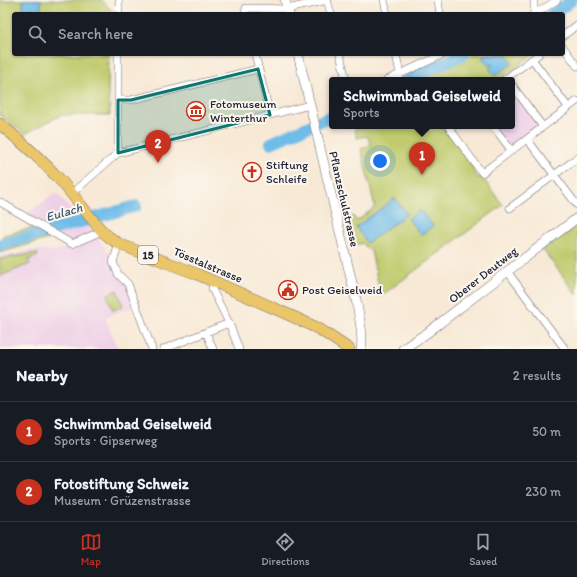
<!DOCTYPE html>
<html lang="en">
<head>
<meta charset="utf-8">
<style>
  body { margin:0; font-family:Itim,sans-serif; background:#20242c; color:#f1f3f6 }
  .you { position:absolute; left:380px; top:161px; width:14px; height:14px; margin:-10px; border:3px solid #fff; border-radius:50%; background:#1a73e8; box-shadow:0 0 0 6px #1a73e833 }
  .badge { display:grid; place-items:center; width:26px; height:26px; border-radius:50%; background:#c8321e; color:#fff; font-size:13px; font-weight:700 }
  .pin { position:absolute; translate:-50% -33px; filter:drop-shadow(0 1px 2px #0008) }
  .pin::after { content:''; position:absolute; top:21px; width:14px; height:12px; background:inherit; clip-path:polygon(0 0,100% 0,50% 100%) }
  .popup { position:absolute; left:329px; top:77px; width:186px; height:52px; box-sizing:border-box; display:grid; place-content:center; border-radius:4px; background:#171b24; filter:drop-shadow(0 1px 3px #0005); font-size:13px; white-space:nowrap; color:#9ea1a6 }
  .popup b { font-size:15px; color:#f1f3f6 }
  .popup::after { content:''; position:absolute; left:50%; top:100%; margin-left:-8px; border:8px solid transparent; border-top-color:#171b24 }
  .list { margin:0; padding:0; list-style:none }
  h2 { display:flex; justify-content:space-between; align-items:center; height:52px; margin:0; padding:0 16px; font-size:17px }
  h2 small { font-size:13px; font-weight:400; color:#9ea1a6 }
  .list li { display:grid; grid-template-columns:26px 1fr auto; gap:12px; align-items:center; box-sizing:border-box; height:60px; padding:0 16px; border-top:1px solid #363941 }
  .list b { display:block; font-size:15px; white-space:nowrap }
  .list p { margin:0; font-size:13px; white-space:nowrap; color:#9ea1a6 }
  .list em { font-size:13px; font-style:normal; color:#9ea1a6 }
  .icon { flex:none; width:22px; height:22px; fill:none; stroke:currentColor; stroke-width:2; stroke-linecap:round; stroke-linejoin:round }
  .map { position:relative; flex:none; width:577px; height:349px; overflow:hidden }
  .search { position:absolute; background:#171b24; box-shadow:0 1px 3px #0004; left:12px; right:12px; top:12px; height:44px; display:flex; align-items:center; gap:10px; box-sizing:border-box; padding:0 14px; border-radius:4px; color:#9ea1a6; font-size:15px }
  .sheet { height:172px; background:#171b24 }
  nav { display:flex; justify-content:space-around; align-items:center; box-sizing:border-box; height:56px; border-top:1px solid #363941; background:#171b24; font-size:11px; color:#9ea1a6 }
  nav a { display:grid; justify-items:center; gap:2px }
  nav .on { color:#c8321e }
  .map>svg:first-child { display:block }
  .built { fill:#eed0e7 }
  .green { fill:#bfcb6d; stroke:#707654 }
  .water { fill:#6ebce8; stroke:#486f92 }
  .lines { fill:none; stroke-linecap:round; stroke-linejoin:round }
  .river { stroke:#6ebce8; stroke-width:12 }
  .minor-casing { stroke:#6d6871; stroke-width:8 }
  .tertiary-casing { stroke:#6d6871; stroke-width:10 }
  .primary-casing { stroke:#6d6871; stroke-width:12 }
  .minor { stroke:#fff; stroke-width:7 }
  .tertiary { stroke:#fff; stroke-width:9 }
  .primary { stroke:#ebc669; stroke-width:11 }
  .marked { fill:#0f766e; fill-opacity:0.2; stroke:#0f766e; stroke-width:3; stroke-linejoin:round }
  .labels { text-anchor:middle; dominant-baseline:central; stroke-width:4; stroke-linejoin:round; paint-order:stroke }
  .shield { fill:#fbf7ec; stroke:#636270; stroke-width:1 }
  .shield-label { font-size:11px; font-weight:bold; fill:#22223b }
  .poi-label { font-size:12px; fill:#22223b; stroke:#fbf7ec; text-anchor:start }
  .street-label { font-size:12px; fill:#22223b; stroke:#fbf7ec }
  .water-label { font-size:13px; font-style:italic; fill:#3d5878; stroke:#fbf7ec }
</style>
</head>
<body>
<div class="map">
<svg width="577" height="349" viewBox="0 0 577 349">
  <rect width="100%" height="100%" fill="#fbf7ec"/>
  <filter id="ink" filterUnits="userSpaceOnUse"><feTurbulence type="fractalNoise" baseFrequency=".025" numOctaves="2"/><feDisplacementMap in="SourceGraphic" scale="8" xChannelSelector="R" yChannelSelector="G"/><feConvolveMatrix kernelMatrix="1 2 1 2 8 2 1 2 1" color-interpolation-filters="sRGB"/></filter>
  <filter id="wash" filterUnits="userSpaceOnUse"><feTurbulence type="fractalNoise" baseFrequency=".012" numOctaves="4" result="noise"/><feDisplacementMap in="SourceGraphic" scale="16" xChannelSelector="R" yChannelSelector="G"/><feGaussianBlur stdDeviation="0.9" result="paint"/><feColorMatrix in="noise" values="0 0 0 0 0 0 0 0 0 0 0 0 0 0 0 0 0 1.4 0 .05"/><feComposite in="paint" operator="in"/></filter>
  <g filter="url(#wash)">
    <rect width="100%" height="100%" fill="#f8e9d6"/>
    <path class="built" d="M512,85L543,127L511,150L493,126H512Z
      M56,192L68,207L78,215L92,231L100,241L107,252L114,255L113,262L128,284L136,306L105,317L118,349H0V256L17,254L30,250L57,251L72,244L24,216Z"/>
    <path class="green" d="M9,0H102L112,11L110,14H14V54H109L108,88L110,115H61L25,134L0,115V1H9Z
      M474,54H534L498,80H417Z
      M354,126H444L471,163L474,172L478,178L481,176L503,205L381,296L371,251L366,247L363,243L355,245L349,219L353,216L357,221L375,207L361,149L371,145L367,136L357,138Z
      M577,226V295L543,250Z
      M36,227L53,237C36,243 18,247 0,253V240L4,235Z
      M37,253L38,256L28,260L30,264L0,276V259Z
      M117,290L123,306L113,310L107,295Z"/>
    <path class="water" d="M23,0H41V10H23Z
      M488,54H508L507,55L513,63L495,76L489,68L493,65L491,64L489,66L482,57Z
      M395,198L407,214L367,243L356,227Z
      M420,210L433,226L421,235L408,219Z"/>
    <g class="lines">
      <path class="river" d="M552,14L558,11L572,0
        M408,80L464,54
        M271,143L332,116
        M0,245L136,206"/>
    </g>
  </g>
  <g filter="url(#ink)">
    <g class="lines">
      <defs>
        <path id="minor" d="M327,0L331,14
          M384,0L387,14
          M438,0L440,14
          M534,0V13
          M119,14V0
          M245,14L246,8L287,9L328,0
          M533,14L543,9L557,0
          M563,36L577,25
          M563,47L577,66
          M255,54L270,115
          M340,54L346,80
          M396,54L400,74
          M532,59L568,107
          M387,80L444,54
          M504,80L539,54
          M512,85L543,127
          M118,100H131L258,69
          M448,126L482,173L577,101
          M493,126L511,150
          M527,139L577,205
          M118,153V54
          M71,194L118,153L310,105
          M0,202L72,244L102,231
          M510,208L577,158
          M119,244L113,262L118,274L128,284L152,349
          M507,271L565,349
          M213,281L212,289L229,323L239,349
          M206,332L213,349
          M164,349L229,323"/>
        <path id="tertiary" d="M285,0L289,14
          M298,54L357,304C359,318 364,334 361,349
          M403,349L427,333L577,218"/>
        <path id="primary" d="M0,124C22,142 42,160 61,181C75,197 88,215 102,231L109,237L119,244L197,274L296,318L319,329L349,349"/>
      </defs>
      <use href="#minor" class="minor-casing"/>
      <use href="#tertiary" class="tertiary-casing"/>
      <use href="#primary" class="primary-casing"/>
      <use href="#minor" class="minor"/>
      <use href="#tertiary" class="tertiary"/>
      <use href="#primary" class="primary"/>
    </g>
  </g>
  <path class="marked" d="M258,69L270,115L118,153V100H131Z"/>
  <defs>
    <symbol id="museum-ring" viewBox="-11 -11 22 22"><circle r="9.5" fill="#fbf7ec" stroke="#c8321e" stroke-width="1.5"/><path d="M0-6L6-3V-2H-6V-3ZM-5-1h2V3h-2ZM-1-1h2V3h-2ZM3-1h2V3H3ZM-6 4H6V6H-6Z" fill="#c8321e"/></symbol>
    <symbol id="church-ring" viewBox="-11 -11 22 22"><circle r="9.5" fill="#fbf7ec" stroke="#c8321e" stroke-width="1.5"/><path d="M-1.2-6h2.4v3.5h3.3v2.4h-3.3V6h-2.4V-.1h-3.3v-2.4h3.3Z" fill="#c8321e"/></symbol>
    <symbol id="civic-ring" viewBox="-11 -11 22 22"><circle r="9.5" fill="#fbf7ec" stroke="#c8321e" stroke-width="1.5"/><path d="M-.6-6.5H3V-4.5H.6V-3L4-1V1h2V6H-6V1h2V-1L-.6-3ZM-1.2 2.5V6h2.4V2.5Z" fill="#c8321e"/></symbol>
  </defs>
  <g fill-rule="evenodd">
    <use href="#museum-ring" x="185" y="100" width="22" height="22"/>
    <use href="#church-ring" x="241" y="161" width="22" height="22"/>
    <use href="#civic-ring" x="277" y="279" width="22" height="22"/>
  </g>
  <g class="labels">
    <rect class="shield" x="138" y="246" width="20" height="18" rx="3"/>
    <g class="shield-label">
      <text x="148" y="255">15</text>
    </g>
    <g class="poi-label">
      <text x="210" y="104">Fotomuseum<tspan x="210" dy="14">Winterthur</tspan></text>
      <text x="266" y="165">Stiftung<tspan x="266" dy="14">Schleife</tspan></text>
      <text x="302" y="290">Post Geiselweid</text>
    </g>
    <g class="street-label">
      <text transform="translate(344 199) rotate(77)">Pflanzschulstrasse</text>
      <text transform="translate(208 265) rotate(23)">Tösstalstrasse</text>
      <text transform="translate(483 275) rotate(-38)">Oberer Deutweg</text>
    </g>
    <g class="water-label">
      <text transform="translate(64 212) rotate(-16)">Eulach</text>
    </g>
  </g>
</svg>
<div class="you"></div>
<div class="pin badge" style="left:422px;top:175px">1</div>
<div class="popup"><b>Schwimmbad Geiselweid</b>Sports</div>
<div class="pin badge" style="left:158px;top:163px">2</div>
<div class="search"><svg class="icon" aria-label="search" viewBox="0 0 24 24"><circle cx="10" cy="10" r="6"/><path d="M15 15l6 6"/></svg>Search here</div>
</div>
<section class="sheet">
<h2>Nearby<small>2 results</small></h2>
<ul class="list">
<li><span class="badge">1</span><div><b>Schwimmbad Geiselweid</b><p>Sports · Gipserweg</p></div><em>50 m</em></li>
<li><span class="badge">2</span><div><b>Fotostiftung Schweiz</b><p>Museum · Grüzenstrasse</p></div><em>230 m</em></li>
</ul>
</section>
<nav>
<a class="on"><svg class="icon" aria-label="map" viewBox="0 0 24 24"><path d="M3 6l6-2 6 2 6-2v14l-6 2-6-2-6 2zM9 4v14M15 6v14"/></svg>Map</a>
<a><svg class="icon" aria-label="directions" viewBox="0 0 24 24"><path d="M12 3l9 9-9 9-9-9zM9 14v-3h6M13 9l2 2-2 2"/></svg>Directions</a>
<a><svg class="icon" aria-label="saved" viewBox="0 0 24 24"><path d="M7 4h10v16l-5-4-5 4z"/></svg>Saved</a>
</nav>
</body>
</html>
